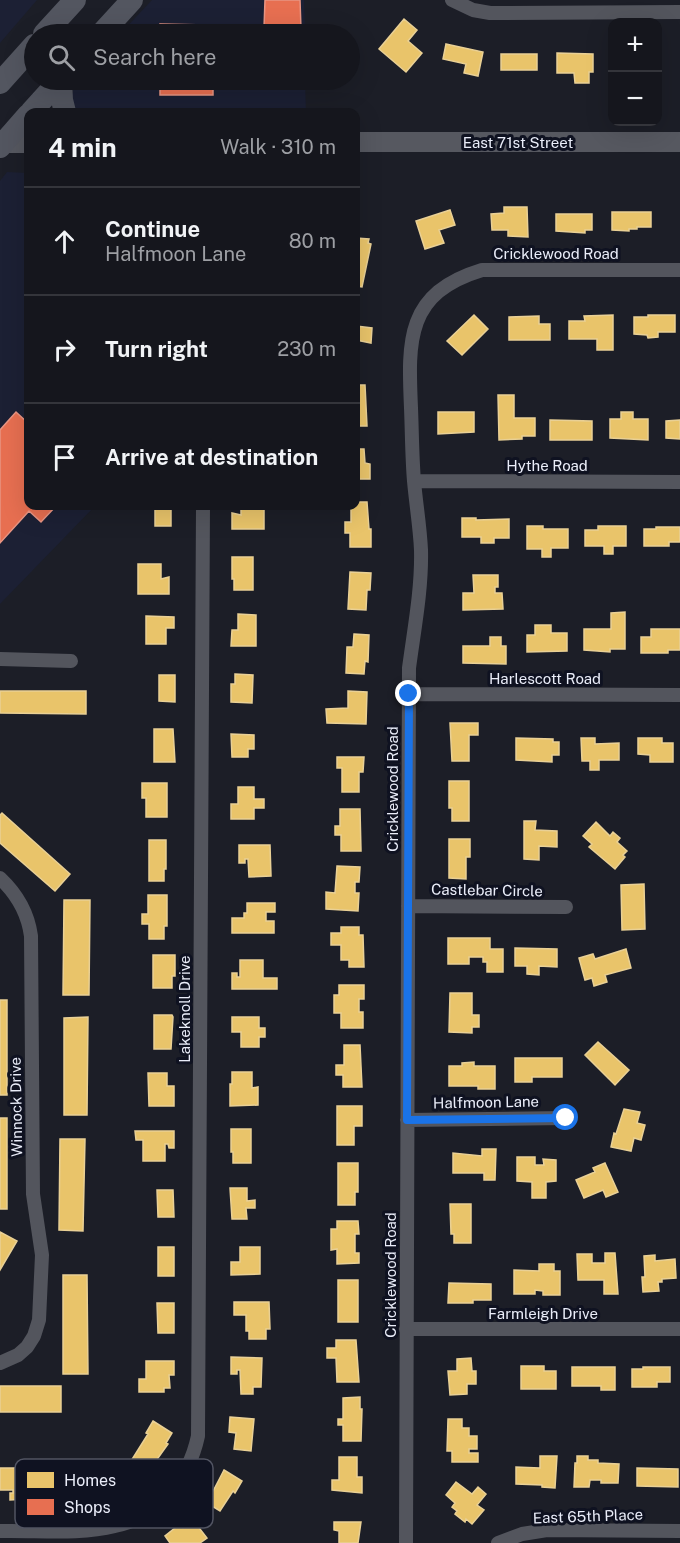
<!DOCTYPE html>
<html lang="en">
<head>
<meta charset="utf-8">
<style>
  body { margin:0; font-family:"Public Sans",sans-serif; background:#22232a; color:#f1f3f6 }
  .controls { position:absolute; right:18px; top:18px; display:grid; overflow:hidden; border-radius:12px; box-shadow:0 6px 24px #0002 }
  .controls button { width:54px; height:54px; display:grid; place-items:center; padding:0; border:0; border-bottom:2px solid #34353b; background:#15161d; color:#f1f3f6; font:30px sans-serif }
  .stop { position:absolute; width:18px; height:18px; margin:-14px; border:4px solid #1a73e8; border-radius:50%; background:#fff }
  .stop.end { background:#1a73e8; border-color:#fff; box-shadow:0 2px 6px #0008 }
  .list { margin:0; padding:0; list-style:none }
  h2 { display:flex; justify-content:space-between; align-items:center; height:78px; margin:0; padding:0 24px; font-size:26px }
  h2 small { font-size:20px; font-weight:400; color:#9d9fa4 }
  .list li { display:grid; grid-template-columns:39px 1fr auto; gap:18px; align-items:center; box-sizing:border-box; height:108px; padding:0 24px; border-top:2px solid #34353b }
  .list b { display:block; font-size:22px; white-space:nowrap }
  .list p { margin:0; font-size:20px; white-space:nowrap; color:#9d9fa4 }
  .list em { font-size:20px; font-style:normal; color:#9d9fa4 }
  .icon { flex:none; width:33px; height:33px; fill:none; stroke:currentColor; stroke-width:2; stroke-linecap:round; stroke-linejoin:round }
  .map { position:relative; flex:none; width:680px; height:1543px; overflow:hidden }
  .search { position:absolute; background:#15161d; box-shadow:0 6px 24px #0002; left:24px; top:24px; width:336px; height:66px; display:flex; align-items:center; gap:15px; box-sizing:border-box; padding:0 21px; border-radius:33px; color:#9d9fa4; font-size:22px }
  .panel { position:absolute; background:#15161d; box-shadow:0 6px 24px #0002; left:24px; top:108px; width:336px; height:402px; border-radius:12px }
  .map>svg:first-child { display:block }
  .built { fill:#1c2034 }
  .homes { fill:#e9c46a; stroke:#e9d095; stroke-width:1.5 }
  .shops { fill:#e76f51; stroke:#e89583; stroke-width:1.5 }
  .lines { fill:none; stroke-linecap:round; stroke-linejoin:round }
  .street { stroke:#53555d; stroke-width:14 }
  .secondary { stroke:#565860; stroke-width:20 }
  .primary { stroke:#535660; stroke-width:22 }
  .route { stroke:#1a73e8; stroke-width:8 }
  .labels { text-anchor:middle; dominant-baseline:central; stroke-width:6; stroke-linejoin:round; paint-order:stroke }
  .street-label { font-size:15px; fill:#eaedf9; stroke:#0f1221 }
  .key { fill:#0f1221; stroke:#515462; stroke-width:1.5 }
  .key-label { font-size:16px; fill:#eaedf9 }
</style>
</head>
<body>
<div class="map">
<svg width="680" height="1543" viewBox="0 0 680 1543">
  <rect width="100%" height="100%" fill="#1c1e27"/>
  <path class="built" d="M0,0H37L0,43Z
    M152,0H304L305,34H120Z
    M77,80H305L306,112H75L70,102L75,82Z
    M7,172L28,173V506H95L0,604V181Z"/>
  <path class="homes" d="M404,19L417,30L408,41L422,53L406,72L379,49Z
    M446,44L483,52L478,76L464,73L466,64L443,59Z
    M557,53L593,54V72H589V83H575L574,73H557Z
    M501,54H537V70H501Z
    M504,207H527L528,237L508,236V230H492L491,214L504,213Z
    M450,210L455,225L439,230L444,243L425,249L416,221Z
    M612,212H651V227H637V229H629V231L612,230Z
    M556,214H592V230H585V233L556,231Z
    M356,220L359,221L356,238L369,239L368,243L371,244L362,287L356,286Z
    M474,315L488,329L462,355L447,341Z
    M613,315V350H597V339H569V321H585L584,316Z
    M648,315H675V332H658V337L648,338L647,335L634,334V317H648Z
    M539,316V324H550V340H509V317Z
    M356,326L372,328L371,343L356,340V345Z
    M356,385H365L367,426H356Z
    M498,395H514V418H535V436H522V439L499,440Z
    M438,412H474V432L438,434Z
    M621,412H633V419H648V440L610,438V419H621Z
    M550,420L592,421V440H550Z
    M680,420V439L666,438V421Z
    M356,449H364L365,463L370,464V479H356Z
    M356,502H367L369,529H371V547H350V533H345V522H351V506H356Z
    M155,506H171V526H155Z
    M241,506H264V529H232V513L241,515Z
    M462,518H476V520L509,519V538H494V543H481V537H462Z
    M527,526H543V529H568V548H551V557H542V549H527Z
    M598,526H626V546H613V554H604V546H585V530H598Z
    M656,527H680V542H669V546H644V529H656Z
    M232,557H253V590H234V579H232Z
    M138,564H161V579L169,577V594H138Z
    M350,572L371,573L370,590H367L366,610L348,609Z
    M473,575H498V587H495V593H502L503,609L463,610V593H474Z
    M625,612V649H610V652L584,650V629H611V613Z
    M238,614L256,615V646H231L232,630H238Z
    M146,616L174,617V628H166V644H146Z
    M535,625H551V633H567V651L527,652V635H535Z
    M651,629H680V650H668V653H641V637H651Z
    M354,634L369,635L368,662L365,661L364,674L346,673L347,647H353Z
    M490,637H501V646H506V664L463,663V646H490Z
    M235,674L253,675L252,703L231,702V684H235Z
    M159,675H175V702L159,701Z
    M0,691H86V714L0,713Z
    M348,691L367,692L366,724L327,723L326,709L348,708Z
    M450,723H478V735H469V761H452Z
    M154,729H173L175,762H154Z
    M231,734L254,735V749H248V757H232Z
    M516,738L553,739V742H559V755H552V762L516,760Z
    M581,738H595V744L619,743V760H599V770H590V761H582Z
    M638,738H662V743H673V762H650V755L638,754Z
    M337,757H364L363,772H359V792H342V768H337Z
    M449,781H469V821H452V808H449Z
    M142,783H167V817H146V798H142Z
    M238,787H254V799H264V808H254V819H231V804H238Z
    M340,809H360L361,851H341V835H335V826H340Z
    M2,813L70,874L55,891L0,843V815Z
    M524,821H536L535,830L557,831V847L539,846V860L524,859Z
    M596,822L610,836L613,832L620,838L617,842L627,851L623,855L625,857L615,869L589,847L592,844L583,836Z
    M449,839H470V857H466V879L449,878Z
    M149,840H166V869H164V881H149Z
    M239,845H270L271,876L249,877L248,859H245V863H239Z
    M337,866L360,867L359,882H355V893H359L358,911L326,909V892L335,893Z
    M644,884L645,929L622,930L621,885Z
    M148,895H167V926H164V939H149V924H142V914H148Z
    M64,900H90L89,995H63Z
    M247,903H275V912H266V921H274V933H232V918H244V913H247Z
    M341,927H359V935H363L364,967H349V960H341V945H331V933H341Z
    M448,938H490V949H503V972H487V962H483V957H469V964H448Z
    M515,948L557,949V967L539,966V975L527,974V966H515Z
    M626,949L631,968L605,975L607,982L594,986L592,978L585,980L579,958L593,954L595,959Z
    M153,955H175V976H172V988H153Z
    M240,960H263V978H277V989H232V973H237V977H240Z
    M339,985H364V999H359V1012H363V1028H341V1013H334V995H339Z
    M450,993H472V1015H479V1027H472V1033L449,1032Z
    M0,1000H7V1095H0Z
    M154,1015H172L173,1017L171,1049H154Z
    M88,1017L87,1115H64V1018Z
    M232,1017H259V1028H265V1037H259V1047H241V1032H232Z
    M598,1042L629,1070L615,1085L585,1055Z
    M344,1045H360L362,1087H343V1075H336V1065H344Z
    M515,1058H562V1077H532V1082H515Z
    M474,1062V1066H495V1089H478V1086H449V1066H462V1063Z
    M232,1072H252V1088L258,1087V1105L230,1106V1084H232Z
    M148,1073H167V1086H174V1106H149Z
    M337,1106H362V1126H354V1145H337Z
    M624,1109L640,1112L637,1123L645,1125L641,1140L634,1138L631,1151L611,1147L614,1133L616,1134Z
    M0,1118H7V1209H0Z
    M231,1129H251V1163H233V1152H231Z
    M135,1131H174V1148H169L168,1144H165V1161H143V1140H136Z
    M60,1139H85L83,1231L59,1230Z
    M482,1149H496L495,1180H484V1173H453V1153L482,1156Z
    M517,1157H535V1165H544L543,1159L556,1160V1181L546,1182V1198H532V1182L517,1181Z
    M338,1163H358V1192H355V1205H338Z
    M605,1163L618,1192L606,1197L603,1190L584,1198L576,1180L595,1172L593,1168Z
    M230,1188H247V1201L255,1200V1208H246L247,1219H232Z
    M157,1190H173L174,1217H158Z
    M450,1204H471V1243H454V1234H451Z
    M337,1221H358L359,1234H355V1253H359V1263L337,1264V1249L331,1250V1229H337Z
    M0,1232L17,1241L0,1270Z
    M158,1247H174V1276H158Z
    M240,1247H260V1274L231,1275V1262H240Z
    M605,1253H615L618,1294H604V1280H578L577,1254H592V1263H605Z
    M655,1255V1261L675,1259L676,1278L662,1279V1282H658L659,1291L643,1292L642,1277H645L644,1256Z
    M539,1264H554V1271H560V1295H543V1291L535,1290V1294H514V1270L539,1271Z
    M63,1275H87L88,1374H63Z
    M338,1280H358V1322H338Z
    M449,1283L491,1284V1300H473V1303H448Z
    M234,1302H269L270,1329H266V1339H249V1331H246V1315H234Z
    M157,1303H174V1333H158Z
    M336,1340H356L359,1382H337L336,1358H327V1348H336Z
    M231,1357L262,1358L261,1387H253V1394H241L240,1370H237V1374H231Z
    M471,1358L472,1371H476V1384H467V1394L450,1395L448,1371H457V1359Z
    M146,1361H174V1375H169L170,1388H164V1392H139V1379H146Z
    M521,1366H544V1371H556V1389H521Z
    M572,1367H615V1390H601V1386H572Z
    M643,1367H670V1382H657V1387H632V1369H643Z
    M0,1386H61V1412H0Z
    M360,1397V1409H362L361,1441H343V1425H338V1419H343V1398Z
    M230,1417L254,1419L251,1451L234,1449L236,1433L229,1432Z
    M448,1419H462V1428H469V1436H477V1449H469V1453H478V1462H452V1451H447Z
    M153,1421L172,1433L166,1443L168,1444L148,1472L131,1461L148,1434L146,1433Z
    M540,1456H557L555,1488L542,1487V1485L516,1484V1467L540,1468Z
    M577,1456H588V1460H598V1463L619,1464L618,1483H601V1480H590L589,1487H574L575,1463H577Z
    M339,1457H357V1477H362V1493L332,1490V1480H339Z
    M0,1468H26L27,1499L10,1500V1493H13V1490H0Z
    M637,1468L678,1469V1487L637,1486Z
    M224,1470L242,1481L235,1493L233,1491L220,1511L207,1503Z
    M456,1482L472,1494L478,1487L486,1494L477,1505L484,1510L472,1524L466,1519L465,1522L455,1514L457,1511L452,1507L455,1503L446,1495Z
    M193,1520L207,1538L200,1543H170L165,1536L180,1524L183,1528Z
    M334,1522H361L358,1543H339V1531L334,1530Z"/>
  <path class="shops" d="M265,0H300L301,29L264,28Z
    M160,24L207,25V34H160Z
    M160,80H213V95H160Z
    M28,243V278H25L26,249Z
    M16,412L28,423V506H56L41,522L29,511L0,543V430Z"/>
  <g class="lines">
    <path class="street" d="M452,0L473,10L490,13L680,12
      M414,481L680,482
      M0,659L71,661
      M409,694L680,695
      M0,878C17,894 28,913 31,936L33,1194L42,1255L39,1320L34,1336L27,1347L18,1355L0,1363
      M408,906L566,907
      M407,1120L566,1118
      M406,1329H680
      M0,1531C37,1530 79,1535 115,1526C159,1517 189,1478 198,1436L203,506
      M406,1543L409,668C414,630 422,589 421,550C420,527 416,504 414,481C412,457 412,432 411,408C408,340 406,293 482,270H680
      M498,1543L522,1534L547,1530L680,1531"/>
    <path class="secondary" d="M356,142H680
      M0,143H28"/>
    <path class="primary" d="M44,34L75,0
      M101,34L132,0
      M61,80L62,100L65,112
      M0,83L34,45
      M31,112L60,80
      M0,147L28,115"/>
  </g>
  <g class="lines">
    <path class="route" d="M409,694L407,1120L566,1118"/>
  </g>
  <g class="labels">
    <g class="street-label">
      <text x="518" y="142">East 71st Street</text>
      <text x="556" y="253">Cricklewood Road</text>
      <text x="547" y="465">Hythe Road</text>
      <text x="545" y="678">Harlescott Road</text>
      <text transform="translate(392 789) rotate(-90)">Cricklewood Road</text>
      <text transform="translate(487 890) rotate(1)">Castlebar Circle</text>
      <text transform="translate(184 1009) rotate(-90)">Lakeknoll Drive</text>
      <text transform="translate(486 1102) rotate(-1)">Halfmoon Lane</text>
      <text transform="translate(16 1107) rotate(-91)">Winnock Drive</text>
      <text transform="translate(390 1275) rotate(-90)">Cricklewood Road</text>
      <text x="543" y="1313">Farmleigh Drive</text>
      <text transform="translate(588 1516) rotate(-2)">East 65th Place</text>
    </g>
  </g>
  <rect x="15" y="1459" width="198" height="69" rx="9" class="key"/>
  <rect x="27" y="1472" width="27" height="16" fill="#e9c46a"/>
  <rect x="27" y="1499" width="27" height="16" fill="#e76f51"/>
  <g class="key-label">
    <text x="64" y="1486">Homes</text>
    <text x="64" y="1513">Shops</text>
  </g>
</svg>
<div class="controls">
<button>+</button>
<button>−</button>
</div>
<div class="stop" style="left:566px;top:1118px"></div>
<div class="stop end" style="left:409px;top:694px"></div>
<div class="search"><svg class="icon" aria-label="search" viewBox="0 0 24 24"><circle cx="10" cy="10" r="6"/><path d="M15 15l6 6"/></svg>Search here</div>
<section class="panel">
<h2>4 min<small>Walk · 310 m</small></h2>
<ul class="list">
<li><svg class="icon" aria-label="ahead" viewBox="0 0 24 24"><path d="M12 20V5M6 11l6-6 6 6"/></svg><div><b>Continue</b><p>Halfmoon Lane</p></div><em>80 m</em></li>
<li><svg class="icon" aria-label="right" viewBox="0 0 24 24"><path d="M7 20v-9h11M14 6l5 5-5 5"/></svg><div><b>Turn right</b></div><em>230 m</em></li>
<li><svg class="icon" aria-label="arrive" viewBox="0 0 24 24"><path d="M6 21V4h12l-3 4 3 4H6"/></svg><div><b>Arrive at destination</b></div></li>
</ul>
</section>
</div>
</body>
</html>
